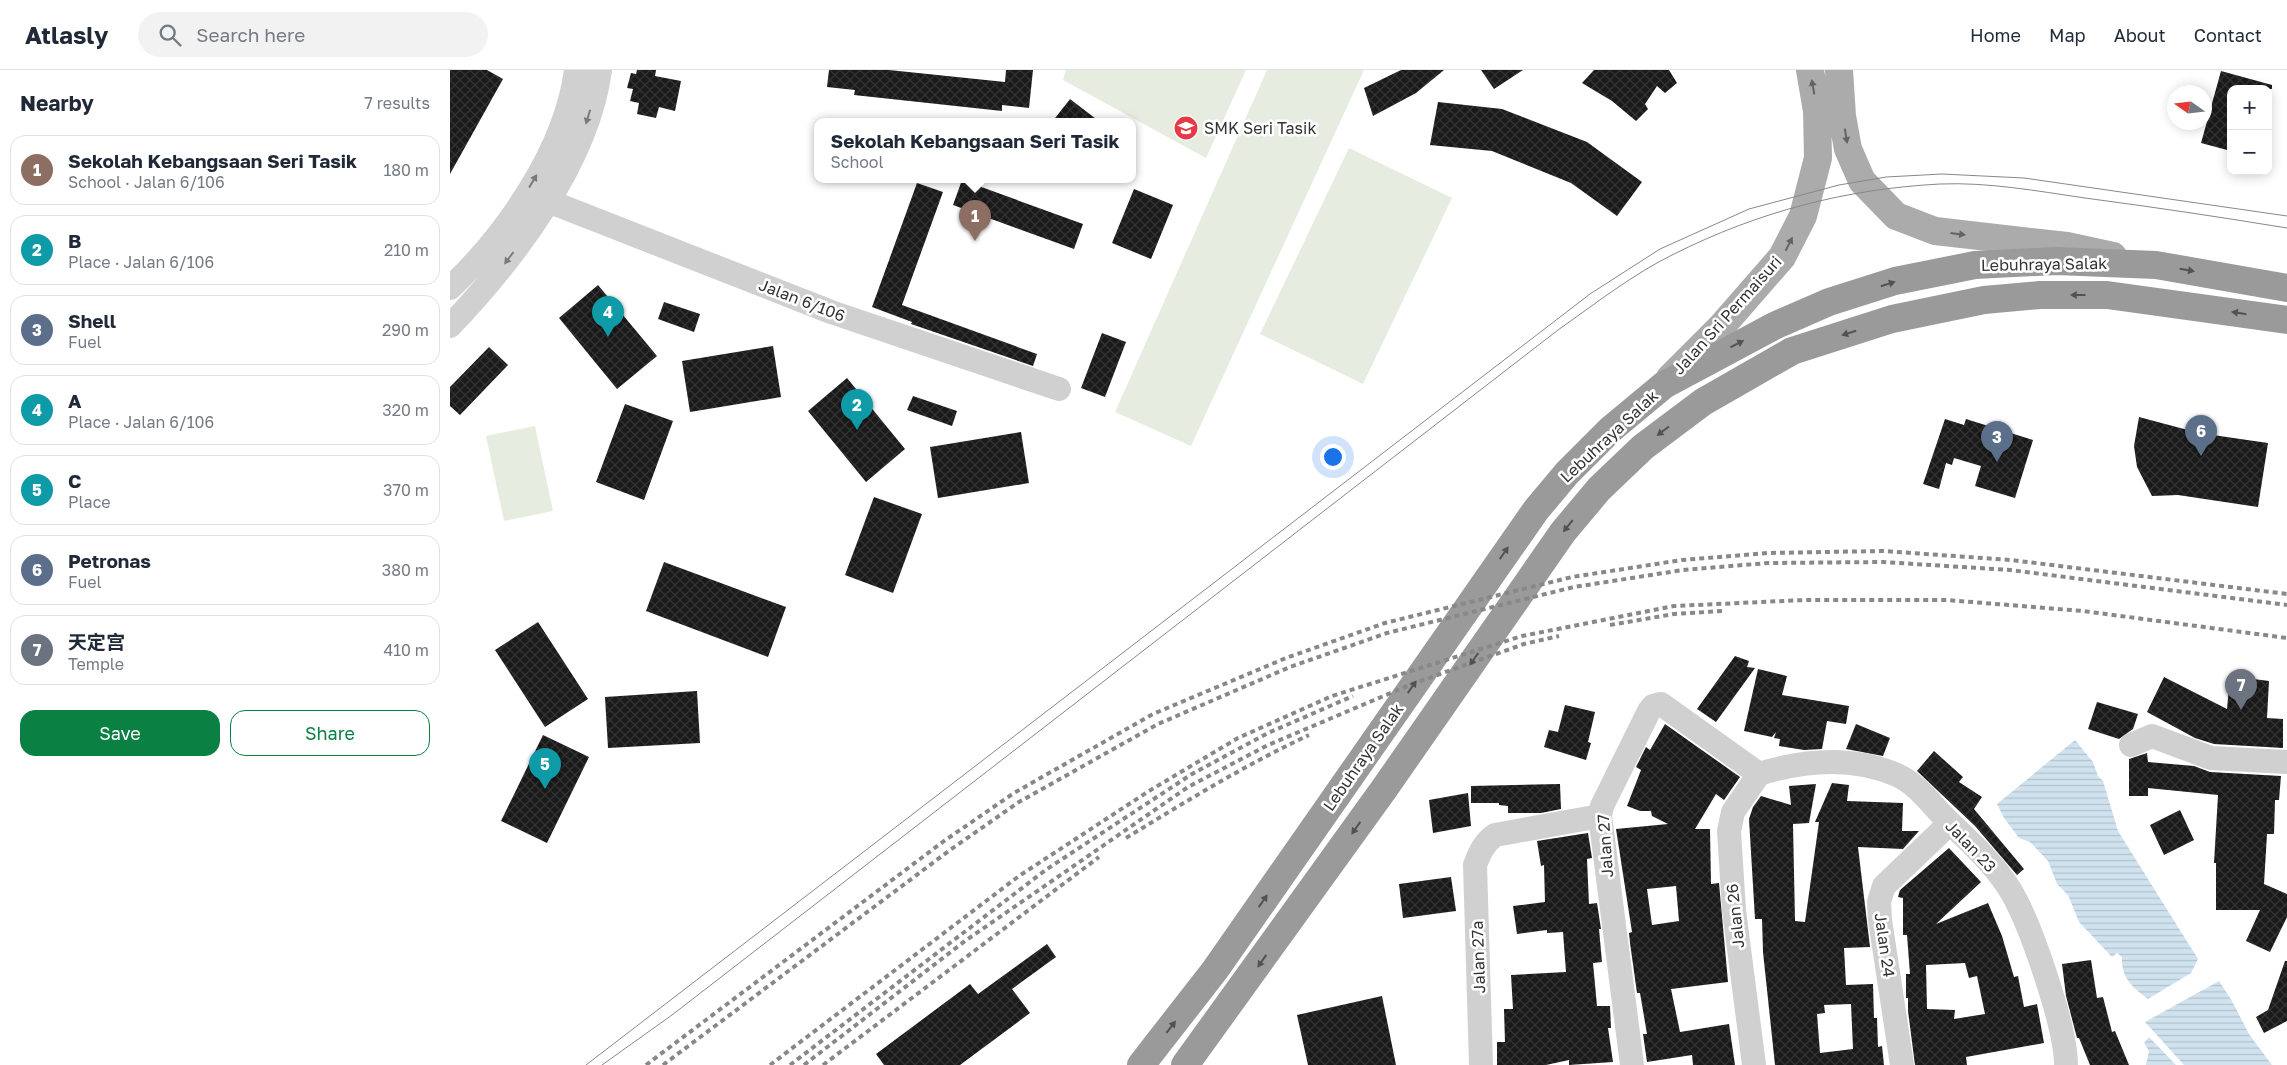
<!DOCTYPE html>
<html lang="en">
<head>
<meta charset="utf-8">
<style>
  body { margin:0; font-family:"Golos Text","Noto Sans SC",sans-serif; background:#f2f2f3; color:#1f2937 }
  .controls { position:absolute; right:15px; top:15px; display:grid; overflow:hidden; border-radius:10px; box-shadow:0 2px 12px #0003 }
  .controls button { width:45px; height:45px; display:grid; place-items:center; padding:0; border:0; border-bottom:1px solid #e0e1e3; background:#fff; color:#1f2937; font:25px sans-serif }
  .compass { position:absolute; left:1717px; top:15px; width:45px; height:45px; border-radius:50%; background:#fff; box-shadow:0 2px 12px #0003; rotate:284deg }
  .you { position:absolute; left:882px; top:386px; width:18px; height:18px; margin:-12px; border:4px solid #fff; border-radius:50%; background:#1a73e8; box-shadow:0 0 0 8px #1a73e833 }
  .badge { display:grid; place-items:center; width:32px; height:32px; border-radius:50%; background:#0b8043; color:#fff; font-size:16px; font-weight:700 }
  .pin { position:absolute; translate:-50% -41px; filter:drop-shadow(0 1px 2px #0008) }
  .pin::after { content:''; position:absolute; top:26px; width:18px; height:15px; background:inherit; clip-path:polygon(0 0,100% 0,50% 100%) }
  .popup { position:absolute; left:364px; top:48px; width:322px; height:65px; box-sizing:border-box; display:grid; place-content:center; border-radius:10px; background:#fff; filter:drop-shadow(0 1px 4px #0005); font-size:16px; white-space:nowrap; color:#747a83 }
  .popup b { font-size:19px; color:#1f2937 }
  .popup::after { content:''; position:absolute; left:50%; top:100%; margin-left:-10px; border:10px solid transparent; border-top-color:#fff }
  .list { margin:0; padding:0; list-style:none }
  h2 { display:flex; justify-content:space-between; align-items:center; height:65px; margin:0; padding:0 20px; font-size:21px }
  h2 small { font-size:16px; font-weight:400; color:#747a83 }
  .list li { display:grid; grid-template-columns:32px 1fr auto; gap:15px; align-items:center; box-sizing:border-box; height:70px; margin:0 10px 10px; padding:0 10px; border:1px solid #e0e1e3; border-radius:15px }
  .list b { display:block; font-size:19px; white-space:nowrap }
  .list p { margin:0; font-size:16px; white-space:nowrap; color:#747a83 }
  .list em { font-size:16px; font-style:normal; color:#747a83 }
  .actions { display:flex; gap:10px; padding:15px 20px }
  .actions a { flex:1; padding:11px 0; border:1px solid #0b8043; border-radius:15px; text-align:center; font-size:18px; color:#0b8043 }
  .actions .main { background:#0b8043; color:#fff }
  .icon { flex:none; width:28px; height:28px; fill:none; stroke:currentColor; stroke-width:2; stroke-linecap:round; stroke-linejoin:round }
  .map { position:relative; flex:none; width:1837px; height:995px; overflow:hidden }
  header { display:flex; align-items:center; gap:30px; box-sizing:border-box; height:70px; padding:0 25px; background:#fff; border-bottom:1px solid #e0e1e3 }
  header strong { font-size:24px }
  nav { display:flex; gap:28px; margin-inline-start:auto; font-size:18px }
  .search { width:350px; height:45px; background:#f2f2f3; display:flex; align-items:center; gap:12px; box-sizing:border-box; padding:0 18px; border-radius:28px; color:#747a83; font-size:19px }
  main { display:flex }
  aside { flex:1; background:#fff }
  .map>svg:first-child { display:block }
  .grass { fill:#e6ecdf }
  .water { fill:url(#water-rules) }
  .building { fill:url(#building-cross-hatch); fill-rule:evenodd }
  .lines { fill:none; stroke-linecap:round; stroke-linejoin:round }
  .minor { stroke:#d0d0d0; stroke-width:24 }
  .major { stroke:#ababab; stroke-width:28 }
  .highway { stroke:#9a9a9a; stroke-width:28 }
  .tram { stroke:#888; stroke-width:1 }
  .rail { stroke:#888; stroke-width:4; stroke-dasharray:5 4; stroke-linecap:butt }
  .oneway { fill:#636363 }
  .oneway2 { fill:#7a7a7a }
  .oneway3 { fill:#525252 }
  .labels { text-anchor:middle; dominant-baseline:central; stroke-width:5; stroke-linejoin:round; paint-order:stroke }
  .poi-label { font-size:16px; fill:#333; stroke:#fff; text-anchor:start }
  .street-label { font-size:16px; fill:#333; stroke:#fff }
</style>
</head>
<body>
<header>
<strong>Atlasly</strong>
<div class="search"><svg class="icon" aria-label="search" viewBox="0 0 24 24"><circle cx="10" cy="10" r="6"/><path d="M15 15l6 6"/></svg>Search here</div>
<nav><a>Home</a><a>Map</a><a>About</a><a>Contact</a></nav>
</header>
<main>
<aside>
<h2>Nearby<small>7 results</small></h2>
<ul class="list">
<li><span class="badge" style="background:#8d6e63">1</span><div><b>Sekolah Kebangsaan Seri Tasik</b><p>School · Jalan 6/106</p></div><em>180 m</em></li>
<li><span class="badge" style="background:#0f9aa8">2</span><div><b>B</b><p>Place · Jalan 6/106</p></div><em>210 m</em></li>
<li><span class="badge" style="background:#5c6f8a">3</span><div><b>Shell</b><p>Fuel</p></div><em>290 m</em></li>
<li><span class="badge" style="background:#0f9aa8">4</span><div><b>A</b><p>Place · Jalan 6/106</p></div><em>320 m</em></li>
<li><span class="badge" style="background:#0f9aa8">5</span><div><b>C</b><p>Place</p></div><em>370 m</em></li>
<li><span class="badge" style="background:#5c6f8a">6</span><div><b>Petronas</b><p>Fuel</p></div><em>380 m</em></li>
<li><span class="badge" style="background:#6b7280">7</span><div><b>天定宫</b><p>Temple</p></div><em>410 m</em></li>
</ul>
<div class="actions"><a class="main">Save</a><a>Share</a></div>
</aside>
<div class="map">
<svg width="1837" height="995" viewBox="0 0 1837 995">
  <defs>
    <pattern id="water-rules" width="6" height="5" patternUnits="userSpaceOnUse" patternTransform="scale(1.25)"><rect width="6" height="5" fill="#cfe2ee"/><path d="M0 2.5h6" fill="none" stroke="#b2c2cd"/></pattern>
    <pattern id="building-cross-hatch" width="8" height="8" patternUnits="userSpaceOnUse" patternTransform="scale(1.25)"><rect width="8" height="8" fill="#1a1a1a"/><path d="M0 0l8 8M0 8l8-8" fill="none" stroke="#333"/></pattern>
  </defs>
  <rect width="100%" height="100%" fill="#fff"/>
  <path class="grass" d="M616,0H796L756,88L613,10Z
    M817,0H914L741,376L665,342Z
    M899,78L1002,128L913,314L810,264Z
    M85,356L103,441L54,451L36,366Z"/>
  <path class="water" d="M1625,670L1643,692L1648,706L1653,711L1668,761L1748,889L1741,903L1698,929C1682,917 1671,908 1672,887L1667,883L1662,887L1629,852L1618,825L1607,814L1598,791L1580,772L1569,768L1554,748L1547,734Z
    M1769,911L1782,931L1799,964L1822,995H1734L1695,952Z
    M1699,967L1726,995H1696L1699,981L1694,973Z"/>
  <path class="building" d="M0,0H37L53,9L0,104Z
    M187,0H206L205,6L231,11L225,41L209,37L206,48L187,44L189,33L180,31L183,19L177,18L181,3L186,4Z
    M379,0H439L555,12L556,0H583L579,38L552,35V41L404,25L405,20L377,17Z
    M951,0H994L966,23L923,46L914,18Z
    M1031,0H1073L1044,19Z
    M1144,0H1219L1227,13L1215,23L1207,16L1195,34L1198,39L1186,51L1162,31L1132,13Z
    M1771,1L1822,15V19H1781V81L1751,73Z
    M620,29L650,52H602Z
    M988,32L1052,39L1137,72L1192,112L1167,146L1121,113L1042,81L980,75Z
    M512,110L633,154L624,179L503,135Z
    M467,113L493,122L452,235L587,284L583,296L461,254L462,252L422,237Z
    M684,119L723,135L701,189L662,173Z
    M148,215L207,286L167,319L109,248Z
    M214,232L250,244L244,262L208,249Z
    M652,263L676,272L655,327L631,318Z
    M323,276L331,327L240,342L232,291Z
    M39,277L58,295L10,345L0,336V317Z
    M397,308L455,379L416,412L358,341Z
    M463,326L507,341L502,356L457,340Z
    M175,334L223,351L194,430L146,412Z
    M1689,347L1749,363L1818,373L1808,437L1728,425L1702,426L1687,397L1684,376Z
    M1495,349L1514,355L1516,349L1583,370L1565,428L1525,416L1531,396L1504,388L1502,395L1496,393L1489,419L1473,414Z
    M571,362L579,413L488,428L480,377Z
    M424,427L472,444L443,523L395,505Z
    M214,492L336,537L318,587L196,541Z
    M88,552L138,629L95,657L45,580Z
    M1285,586L1299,591L1297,597L1305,598L1266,652L1247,639Z
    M1308,599L1337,606L1332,625L1399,636L1396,654L1377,651L1372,679L1354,680L1329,676L1330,669L1324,668L1326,662L1322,667L1294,661Z
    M1780,606L1819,611L1817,648L1833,649V678L1764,674L1745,668L1697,642L1714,607L1777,639Z
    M247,621L250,673L158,678L155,627Z
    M1647,632L1688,644L1683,659L1669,669L1638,659Z
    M1115,635L1145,642L1138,672L1141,673L1136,690L1094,677L1099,660L1108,662Z
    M1215,654L1290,707L1274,730L1266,724L1245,759H1260L1261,814L1269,813L1278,912L1221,919L1230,962L1279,954L1285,995H1243L1242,985L1197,992L1193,964H1197L1190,923H1187L1180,873L1179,863L1182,862L1166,759L1218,754L1202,746L1201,741H1190L1177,736L1191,700L1186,697L1196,677L1200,680ZM1226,816L1229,851L1202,855L1197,819Z
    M1406,654L1440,668L1433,686L1396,679Z
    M93,665L139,687L97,773L51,751Z
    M1484,681L1513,707L1509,712L1532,727L1524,739L1574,799L1567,805L1525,756L1467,701Z
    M1697,683L1698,692L1744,696L1760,702L1831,706L1829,730H1825L1824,764H1817L1814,814L1837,824V847L1820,882L1796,871L1810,840H1766V793H1764L1768,725L1698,718V726H1679V689Z
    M1382,713L1399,715L1397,731L1453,733L1452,761H1469L1453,779L1408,777L1420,877L1394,878L1396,915L1423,914L1424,948H1427L1428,977L1432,976L1434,995H1325L1313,882L1312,849H1305L1299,749L1303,737L1311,726L1341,735L1339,716L1366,714L1359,753L1343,754L1345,851L1355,852L1369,752H1365ZM1401,934L1403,979L1370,983L1367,944L1375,943L1374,935Z
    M1110,714L1111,739L1091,743H1058V736L1049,735V733H1021V716Z
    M1018,723L1021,756L983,763L979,730Z
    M1730,740L1744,770L1714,785L1700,755Z
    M1138,763L1142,788L1137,789L1139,834L1147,833L1151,859H1149L1152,892L1143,893L1147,936H1160L1161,958H1158L1163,992L1119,995V990L1096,995H1047V972H1055L1054,939H1063L1061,905L1116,902L1113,862L1097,863V860L1067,864L1063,836L1095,832L1094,795L1091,796L1087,771Z
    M1499,778L1531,812L1486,854L1538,833L1552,866L1564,907L1568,906L1574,937L1587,934L1594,973L1516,987L1517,995H1465L1458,941V928H1456V904H1460L1457,865H1453V828L1448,827L1450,820ZM1515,893L1519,908L1527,906L1535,944L1504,949L1505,940L1477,939L1476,895Z
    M1001,807L1006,841L953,848L949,814Z
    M597,874L606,887L562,919L580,943L510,995H434L426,984L520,914L528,924Z
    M1641,890L1647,928L1653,927L1662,962L1665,961L1679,995H1640L1629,968H1627L1616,926L1612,894Z
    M1835,891H1837V951L1814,963L1806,947L1818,940Z
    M932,926L946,995H858L847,945Z"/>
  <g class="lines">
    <path class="minor" d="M98,131L381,242L609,319
      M0,218C57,164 116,79 126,0
      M0,256C63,190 138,93 150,0
      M1681,675L1702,666L1761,688L1837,692
      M1309,704C1354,690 1403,686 1447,705C1465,713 1479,731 1492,745C1514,767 1540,789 1557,815C1579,847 1616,957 1616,995
      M1031,995L1025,795C1030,782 1034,773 1045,765L1150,746
      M1182,995L1150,746L1152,736L1199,641L1203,636L1211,634L1309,704
      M1304,995L1284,840L1279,761L1283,742L1309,704
      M1452,995L1430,850L1429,832L1434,816L1500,753"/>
    <path class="major" d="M1389,0L1392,46L1398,79L1412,111L1446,146L1485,161L1617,176L1663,186
      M1220,308L1271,257L1332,187L1353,146L1368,88L1367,41L1360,0"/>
    <path class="highway" d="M691,995L765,900L1086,440L1117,403L1161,359L1214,315L1324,256L1379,232L1445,211L1525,195L1606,191L1706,195L1837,218
      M735,995L934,719L1113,462L1149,419L1193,377L1253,332L1342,281L1442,249L1534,230L1590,225H1657L1837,250"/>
    <path class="tram" d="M136,995L1140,224L1210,179L1299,139L1389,115L1436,107L1492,104L1574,108L1837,146
      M152,995L222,945L1108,260C1145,234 1183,204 1224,184C1308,142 1395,119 1490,114C1538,112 1587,121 1635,128C1703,137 1770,147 1837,158"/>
    <path class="rail" d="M1160,555L1224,544L1272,541
      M676,768C735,732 795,695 859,665
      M196,995L494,771L564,723L703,644L836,588L935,553L1122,507L1232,490L1318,483L1433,481L1561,490L1837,524
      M213,995L500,780L569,732L708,654L840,597L937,563L1124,517L1233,500L1318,493L1433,492L1560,500L1837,535
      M320,995L569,806L699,721L788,668L882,626L1072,566L1224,536L1355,530H1497L1633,541L1837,568
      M340,995L597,799L742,704L818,663L903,626
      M354,995L515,871L738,717L818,675L962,614L1074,574L1109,566
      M373,995L649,787"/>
  </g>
  <defs><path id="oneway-solid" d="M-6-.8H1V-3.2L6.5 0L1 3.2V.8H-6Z" transform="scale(1.25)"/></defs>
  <g class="oneway">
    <use href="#oneway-solid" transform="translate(1363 17) rotate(-100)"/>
    <use href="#oneway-solid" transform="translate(1396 66) rotate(81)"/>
    <use href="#oneway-solid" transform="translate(1508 164) rotate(7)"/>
    <use href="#oneway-solid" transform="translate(1339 174) rotate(-63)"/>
  </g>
  <g class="oneway2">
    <use href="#oneway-solid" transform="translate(138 47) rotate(107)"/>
    <use href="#oneway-solid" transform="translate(83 111) rotate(-59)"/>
    <use href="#oneway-solid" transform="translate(59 188) rotate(127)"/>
  </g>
  <g class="oneway3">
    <use href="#oneway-solid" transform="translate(1737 200) rotate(10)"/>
    <use href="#oneway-solid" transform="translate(1438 214) rotate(-17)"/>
    <use href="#oneway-solid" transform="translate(1628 225) rotate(-180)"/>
    <use href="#oneway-solid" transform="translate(1789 243) rotate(-171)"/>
    <use href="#oneway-solid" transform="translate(1399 263) rotate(162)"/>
    <use href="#oneway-solid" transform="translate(1287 274) rotate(-27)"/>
    <use href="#oneway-solid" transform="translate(1213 361) rotate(143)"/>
    <use href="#oneway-solid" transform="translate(1118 456) rotate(129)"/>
    <use href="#oneway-solid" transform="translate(1054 483) rotate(-55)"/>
    <use href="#oneway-solid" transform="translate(1024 589) rotate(125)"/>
    <use href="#oneway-solid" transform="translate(962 617) rotate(-55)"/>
    <use href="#oneway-solid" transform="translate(906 758) rotate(125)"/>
    <use href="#oneway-solid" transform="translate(813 831) rotate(-55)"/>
    <use href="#oneway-solid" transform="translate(812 891) rotate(125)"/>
    <use href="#oneway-solid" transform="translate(721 957) rotate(-52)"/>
  </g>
  <defs>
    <symbol id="school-disc" viewBox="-11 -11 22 22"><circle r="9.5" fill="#e63946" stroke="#fff"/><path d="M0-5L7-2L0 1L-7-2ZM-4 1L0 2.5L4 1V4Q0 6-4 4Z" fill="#fff"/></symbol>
  </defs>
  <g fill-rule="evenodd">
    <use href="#school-disc" x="722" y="44" width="28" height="28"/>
  </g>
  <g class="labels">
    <g class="poi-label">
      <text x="754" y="58">SMK Seri Tasik</text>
    </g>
    <g class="street-label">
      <text transform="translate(1594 194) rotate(-1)">Lebuhraya Salak</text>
      <text transform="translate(352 230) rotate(21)">Jalan 6/106</text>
      <text transform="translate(1277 245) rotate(-48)">Jalan Sri Permaisuri</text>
      <text transform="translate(1159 366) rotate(-43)">Lebuhraya Salak</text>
      <text transform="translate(913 687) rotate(-55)">Lebuhraya Salak</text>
      <text transform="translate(1155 776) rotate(-94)">Jalan 27</text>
      <text transform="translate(1521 776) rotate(46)">Jalan 23</text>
      <text transform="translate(1285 846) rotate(-96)">Jalan 26</text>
      <text transform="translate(1435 875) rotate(82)">Jalan 24</text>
      <text transform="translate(1028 887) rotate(-92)">Jalan 27a</text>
    </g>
  </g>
</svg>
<div class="controls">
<button>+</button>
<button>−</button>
</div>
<svg class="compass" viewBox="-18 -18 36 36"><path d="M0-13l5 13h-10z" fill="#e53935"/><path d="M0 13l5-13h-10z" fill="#747a83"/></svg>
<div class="you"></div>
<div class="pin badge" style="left:525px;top:171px;background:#8d6e63">1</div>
<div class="popup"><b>Sekolah Kebangsaan Seri Tasik</b>School</div>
<div class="pin badge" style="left:407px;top:360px;background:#0f9aa8">2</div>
<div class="pin badge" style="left:1547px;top:392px;background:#5c6f8a">3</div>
<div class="pin badge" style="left:158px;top:267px;background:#0f9aa8">4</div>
<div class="pin badge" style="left:95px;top:719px;background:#0f9aa8">5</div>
<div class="pin badge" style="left:1751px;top:386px;background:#5c6f8a">6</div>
<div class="pin badge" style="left:1791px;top:640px;background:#6b7280">7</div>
</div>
</main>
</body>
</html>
